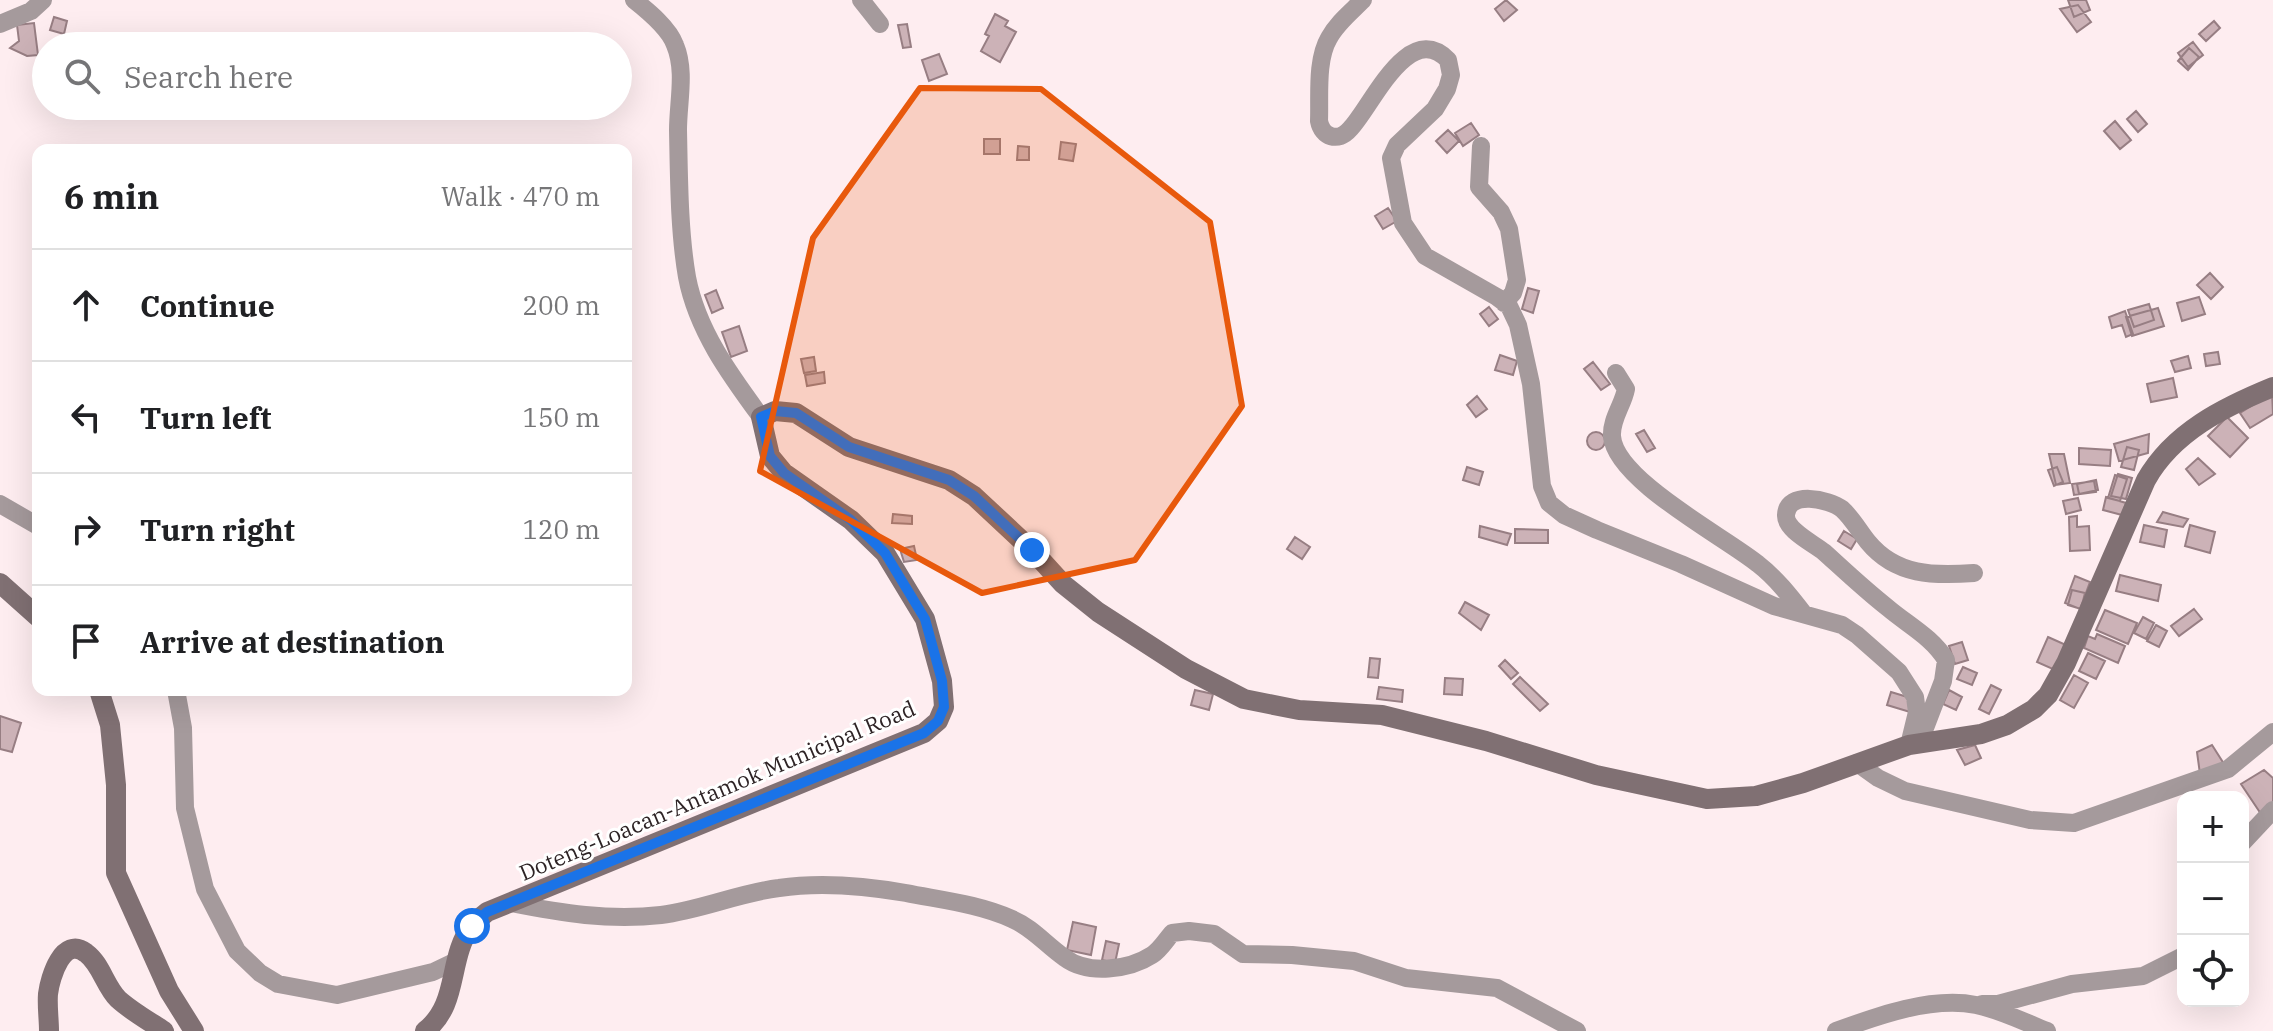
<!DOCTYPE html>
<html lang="en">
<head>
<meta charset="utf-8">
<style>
  body { margin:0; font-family:"IBM Plex Serif",serif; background:#f2f2f2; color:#202124 }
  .controls { position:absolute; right:24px; bottom:24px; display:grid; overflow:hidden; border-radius:16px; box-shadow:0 8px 32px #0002 }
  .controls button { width:72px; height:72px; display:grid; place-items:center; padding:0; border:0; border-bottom:2px solid #e0e0e0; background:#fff; color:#202124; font:40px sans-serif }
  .stop { position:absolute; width:24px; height:24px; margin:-18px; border:6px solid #1a73e8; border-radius:50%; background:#fff }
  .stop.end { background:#1a73e8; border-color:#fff; box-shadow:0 2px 8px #0008 }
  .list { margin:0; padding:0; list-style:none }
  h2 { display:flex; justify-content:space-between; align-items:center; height:104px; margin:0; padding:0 32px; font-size:34px }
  h2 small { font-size:26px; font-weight:400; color:#757577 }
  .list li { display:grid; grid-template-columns:52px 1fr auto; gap:24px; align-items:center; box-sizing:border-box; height:112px; padding:0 32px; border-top:2px solid #e0e0e0 }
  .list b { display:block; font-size:30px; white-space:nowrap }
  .list em { font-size:26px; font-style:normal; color:#757577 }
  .icon { flex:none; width:44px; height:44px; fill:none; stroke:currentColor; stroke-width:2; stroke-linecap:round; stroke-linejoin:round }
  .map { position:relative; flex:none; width:2273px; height:1031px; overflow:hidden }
  .search { position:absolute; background:#fff; box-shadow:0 8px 32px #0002; left:32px; top:32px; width:600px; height:88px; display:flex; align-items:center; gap:20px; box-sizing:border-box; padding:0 28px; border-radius:44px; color:#757577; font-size:30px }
  .panel { position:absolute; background:#fff; box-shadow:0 8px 32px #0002; left:32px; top:144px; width:600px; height:552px; border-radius:16px }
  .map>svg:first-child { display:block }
  .building { fill:#ccb2b7; stroke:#977e83; stroke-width:2 }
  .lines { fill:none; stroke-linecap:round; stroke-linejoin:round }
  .street { stroke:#a59a9c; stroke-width:18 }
  .secondary { stroke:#807073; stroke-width:20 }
  .route { stroke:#1a73e8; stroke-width:10 }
  .marked { fill:#e8590c; fill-opacity:0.2; stroke:#e8590c; stroke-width:6; stroke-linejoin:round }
  .labels { text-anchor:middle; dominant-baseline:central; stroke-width:6; stroke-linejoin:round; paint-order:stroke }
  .street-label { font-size:22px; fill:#2d2325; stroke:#fff }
</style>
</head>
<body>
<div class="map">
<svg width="2273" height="1031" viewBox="0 0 2273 1031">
  <rect width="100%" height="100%" fill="#feedf0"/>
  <path class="building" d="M1506,0L1517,10L1504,21L1495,9Z
    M2068,0H2086L2090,10L2074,17Z
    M2078,5L2091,22L2077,32L2060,9Z
    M995,14L1008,21L1005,26L1016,32L1000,62L981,51L989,36L985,34Z
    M54,17L67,21L64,34L50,30Z
    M2214,21L2220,28L2206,41L2199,34Z
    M34,23L38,55L27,56L10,48L19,41L17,25Z
    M907,24L911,47L903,48L898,25Z
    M2193,42L2203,55L2188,67L2178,53Z
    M2189,48L2199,57L2188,70L2178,61Z
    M939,54L947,74L929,81L922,60Z
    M2136,111L2147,124L2138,132L2127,119Z
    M2115,121L2131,140L2120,149L2104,131Z
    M1471,123L1479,135L1463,146L1455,133Z
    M1448,130L1459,141L1447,153L1436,141Z
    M984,139H1000V154H984Z
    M1061,142L1076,144L1073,161L1059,159Z
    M1018,146L1029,147V160H1017Z
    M1388,208L1397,221L1383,229L1375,216Z
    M2210,273L2223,287L2211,299L2197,285Z
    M1528,288L1539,291L1533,313L1522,309Z
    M716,290L723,308L712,313L705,295Z
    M2199,297L2205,314L2182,321L2177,303Z
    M2149,304L2154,320L2134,327L2128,310Z
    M1489,307L1498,319L1489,326L1480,314Z
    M2158,308L2164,326L2132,336L2126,317Z
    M2125,311L2133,334L2126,337L2122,325L2112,328L2109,317Z
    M739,326L747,351L731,357L722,332Z
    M2218,352L2220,364L2206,366L2204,354Z
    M1500,355L1517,361L1513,375L1495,370Z
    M2188,356L2191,368L2175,372L2171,361Z
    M814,357L816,371L804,373L801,359Z
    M1593,362L1610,384L1601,390L1584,369Z
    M824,372L825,383L807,386L805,375Z
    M2173,378L2177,397L2151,402L2147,384Z
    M2272,393L2273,414L2250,428L2240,413Z
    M1477,396L1487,409L1476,417L1467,405Z
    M2227,417L2248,438L2230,457L2208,436Z
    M1644,430L1655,448L1647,452L1636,434Z
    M1587 441a9 9 0 1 1 18 0a9 9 0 1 1-18 0Z
    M2149,434L2148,453L2119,461L2114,444Z
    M2127,447L2139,450L2134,470L2121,467Z
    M2079,448L2111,450L2110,466L2079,464Z
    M2049,454H2064L2070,483L2056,485Z
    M2198,458L2215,474L2199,485L2186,469Z
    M1467,467L1483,472L1479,485L1463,480Z
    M2057,467L2063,482L2054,486L2048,470Z
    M2118,474L2132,478L2126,499L2111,496Z
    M2115,475L2127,479L2120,501L2108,498Z
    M2096,480L2098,490L2079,494L2077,484Z
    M2094,481L2096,492L2074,495L2072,484Z
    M2106,497L2126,503L2122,515L2103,510Z
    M2078,498L2081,510L2066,514L2063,501Z
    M2163,512L2188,519L2183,527L2157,522Z
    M893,514L912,516V524L892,523Z
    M2077,516V527L2089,526L2090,550L2070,551L2069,517Z
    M2144,525L2167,530L2164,547L2140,542Z
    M2190,525L2215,532L2210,553L2185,546Z
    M1480,526L1511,534L1507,545L1479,537Z
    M1515,529L1548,530V543H1515Z
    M1844,531L1857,539L1851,549L1838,541Z
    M1295,537L1310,547L1302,559L1287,549Z
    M914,546L917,560L904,562L900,549Z
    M2120,575L2161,585L2158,601L2116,591Z
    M2075,576L2090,582L2080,609L2065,603Z
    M2072,590L2085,593L2081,609L2068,605Z
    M1465,602L1489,615L1481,630L1459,613Z
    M2194,609L2202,619L2179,636L2171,626Z
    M2105,610L2137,623L2128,644L2096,630Z
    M2143,617L2154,623L2146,639L2134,633Z
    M2156,625L2167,631L2159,647L2147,641Z
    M2097,634L2125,646L2118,663L2084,648L2088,636L2095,639Z
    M2048,637L2066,645L2055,670L2037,662Z
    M1962,642L1968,660L1955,664L1949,646Z
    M2088,653L2105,661L2096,679L2079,671Z
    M1370,658L1380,659L1378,678L1368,677Z
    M1505,660L1518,673L1511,679L1499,666Z
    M1963,667L1977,673L1972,685L1957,679Z
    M2074,675L2088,683L2074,708L2060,700Z
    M1520,677L1548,704L1540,711L1513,684Z
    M1445,678L1463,679L1462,695L1444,694Z
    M1991,685L2001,690L1989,714L1979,709Z
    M1379,687L1403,690L1402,702L1377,699Z
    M1195,690L1213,694L1209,710L1191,705Z
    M1949,690L1962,697L1956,710L1943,704Z
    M1891,692L1914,699L1910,712L1887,705Z
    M0,716L21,723L12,752L0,749Z
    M1975,745L1981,758L1965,765L1957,750Z
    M2212,745L2226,767L2200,774L2197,752Z
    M2264,770L2273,778V802L2261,814L2241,784Z
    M1073,922L1096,927L1091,955L1067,950Z
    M1106,941L1119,944L1115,963L1102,960Z"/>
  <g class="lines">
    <path class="street" d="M634,0C648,11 669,28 675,45C686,71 678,102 678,130C679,177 679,231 687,277C697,330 730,375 761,417
      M861,0L880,24
      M1363,0C1351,12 1337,23 1329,38C1316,60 1320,96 1319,121C1322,137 1338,143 1350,129C1371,108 1408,19 1448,60L1451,75L1447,89L1435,109L1397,145L1391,158L1403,223L1425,256L1497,297L1509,306L1518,325L1531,384L1542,486L1549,503L1564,515L1597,530L1681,564L1774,606L1842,625L1857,635L1899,672L1915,697L1917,712L1909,745
      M0,24L31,11L43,0
      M1481,146L1479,187L1501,212L1509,229L1517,280L1513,293L1504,303
      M1616,373L1626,389C1623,405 1611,419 1612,436C1615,480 1725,537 1758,564C1776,578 1790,596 1804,614
      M0,504L38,526
      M176,690L183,728L185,808L205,889L237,951L260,973L278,984L337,995L433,972L456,961
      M1920,741L1943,681L1946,660C1932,637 1908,625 1888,608C1865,590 1845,571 1824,552C1813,543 1785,530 1786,515C1787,490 1829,499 1842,509C1853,519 1859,531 1868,542C1896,576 1934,576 1974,573
      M1857,763L1878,778L1905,791L2030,820L2074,823L2228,769L2273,732
      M2243,842L2273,810
      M511,903C561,913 609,921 661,915C701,910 739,893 779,888C819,882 866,886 906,893C941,900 979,904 1012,919C1033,928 1046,945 1065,958C1088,975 1129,970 1152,955C1160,950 1166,940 1172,933L1189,931L1214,934L1243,954L1292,955L1354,961L1406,978L1497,988L1577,1031
      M1982,1004H1998L2072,984L2143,976L2183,956
      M1836,1031C1877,1016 1932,996 1976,1005C2001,1010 2024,1022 2047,1031"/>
    <path class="secondary" d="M0,583L38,617
      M99,690L110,725L116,785V873L169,991L194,1031
      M49,1031C49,1019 47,1006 48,994C50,977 63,935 86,953C101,964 105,986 118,999C131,1011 149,1021 164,1031
      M425,1031C460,1004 447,958 472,925C476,920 483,916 487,912L924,733L938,721L944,707L942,681L925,619L885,553L851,520L784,473L770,456L761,417L775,411L796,413L849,447L949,480L974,496L1032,550L1063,584L1098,612L1186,669L1244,699L1299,710L1382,715L1486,741L1596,775L1707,799L1756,796L1803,783L1909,745L1981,734L2007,725L2034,709L2048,695L2066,663L2146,480C2173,432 2224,407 2273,387"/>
  </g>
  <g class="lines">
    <path class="route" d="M472,926L487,912L924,733L938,721L944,707L942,681L925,619L885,553L851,520L784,473L770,456L761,417L775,411L796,413L849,447L949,480L974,496L1032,550"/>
  </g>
  <path class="marked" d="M920,88L1041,89L1210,222L1242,406L1135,560L982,593L760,471L813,238Z"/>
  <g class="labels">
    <g class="street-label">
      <text transform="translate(717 790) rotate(-23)">Doteng-Loacan-Antamok Municipal Road</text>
    </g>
  </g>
</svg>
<div class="controls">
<button>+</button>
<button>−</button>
<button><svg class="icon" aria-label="locate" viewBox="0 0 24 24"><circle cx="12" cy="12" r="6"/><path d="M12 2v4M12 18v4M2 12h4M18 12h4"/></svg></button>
</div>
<div class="stop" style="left:472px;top:926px"></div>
<div class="stop end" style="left:1032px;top:550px"></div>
<div class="search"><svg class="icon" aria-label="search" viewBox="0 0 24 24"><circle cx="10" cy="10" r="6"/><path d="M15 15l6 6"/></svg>Search here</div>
<section class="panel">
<h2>6 min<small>Walk · 470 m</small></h2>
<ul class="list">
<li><svg class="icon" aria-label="ahead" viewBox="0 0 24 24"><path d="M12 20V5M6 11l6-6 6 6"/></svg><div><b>Continue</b></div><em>200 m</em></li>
<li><svg class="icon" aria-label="left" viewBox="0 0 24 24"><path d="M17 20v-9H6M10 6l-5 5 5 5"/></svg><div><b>Turn left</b></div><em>150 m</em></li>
<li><svg class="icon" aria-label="right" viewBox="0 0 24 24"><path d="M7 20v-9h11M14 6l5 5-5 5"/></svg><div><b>Turn right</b></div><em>120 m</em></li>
<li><svg class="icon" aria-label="arrive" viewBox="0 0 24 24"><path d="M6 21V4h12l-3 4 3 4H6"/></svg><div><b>Arrive at destination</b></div></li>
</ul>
</section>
</div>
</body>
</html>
